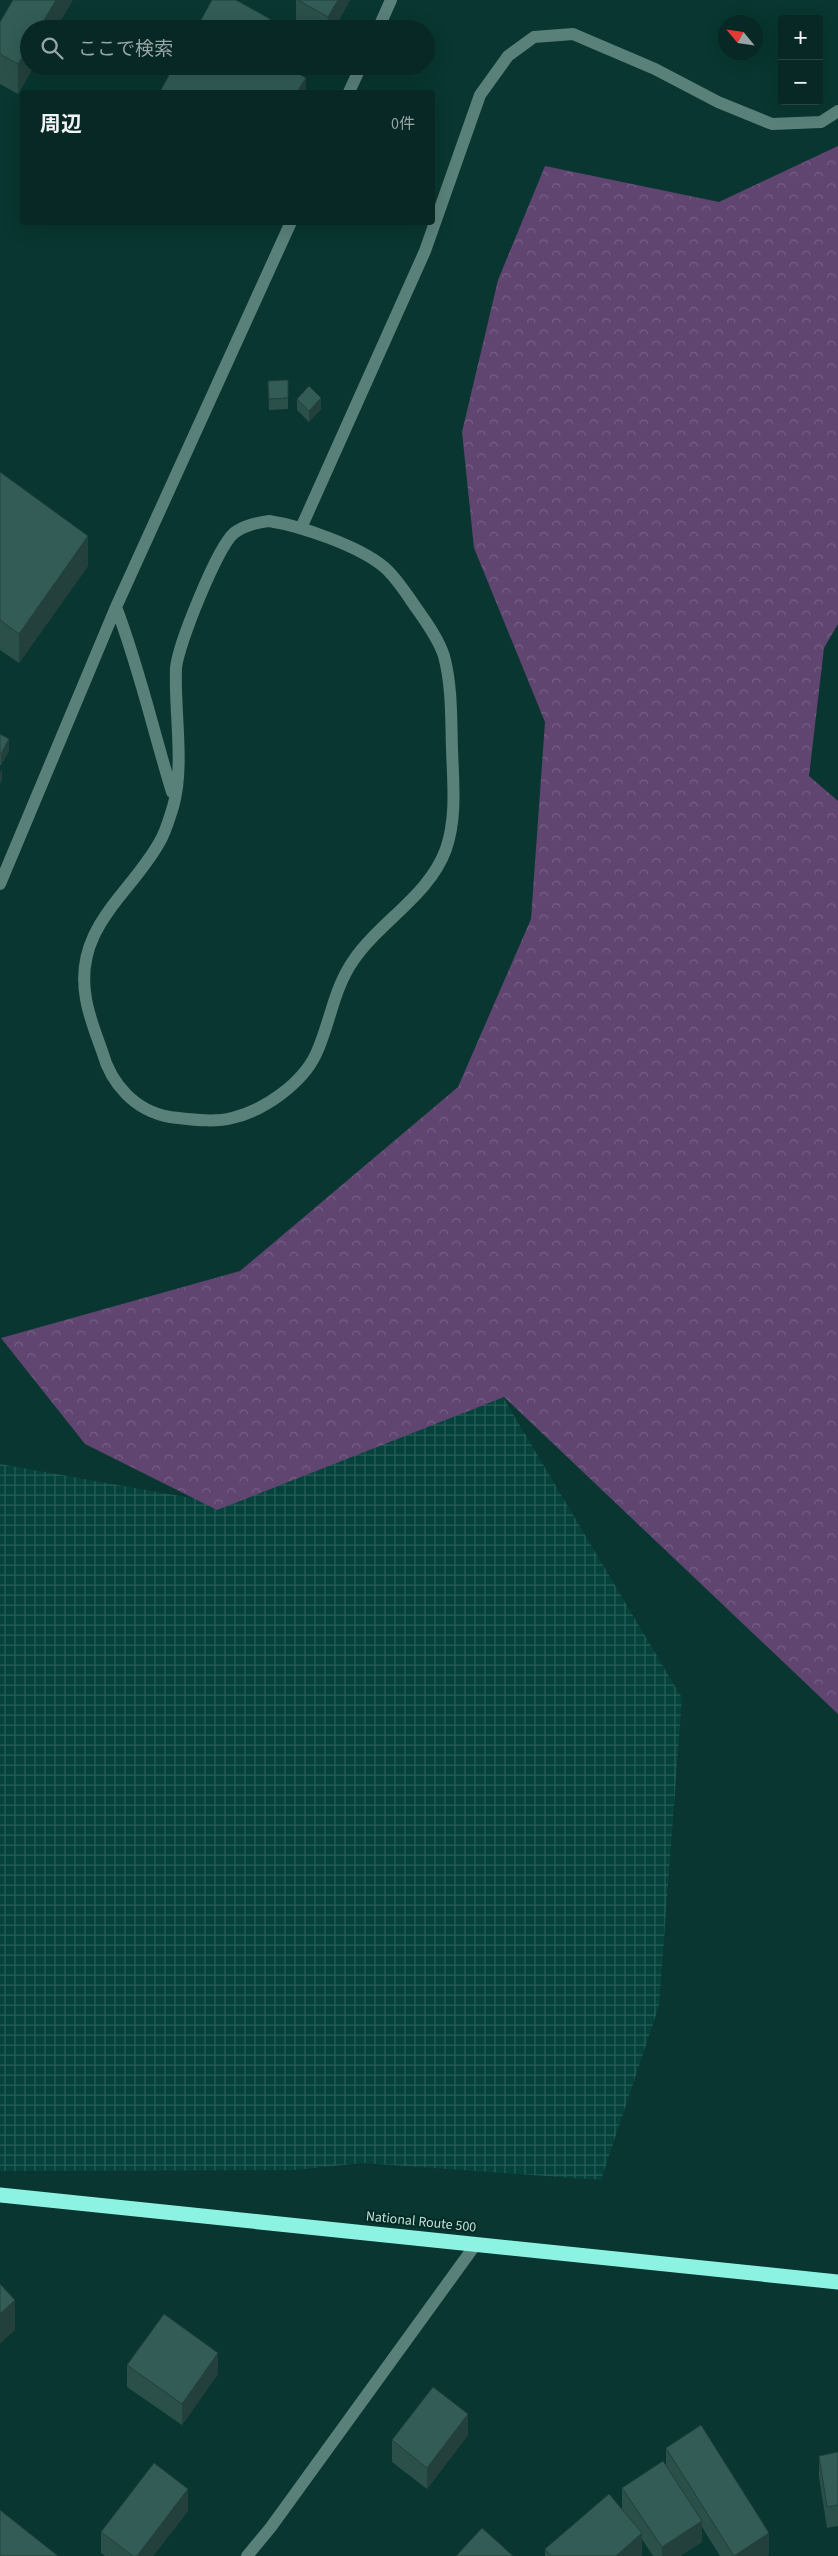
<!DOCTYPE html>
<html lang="ja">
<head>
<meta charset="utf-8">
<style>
  body { margin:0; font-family:"Source Sans 3","Noto Sans JP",sans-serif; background:#153431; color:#f1f3f6 }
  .controls { position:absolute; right:15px; top:15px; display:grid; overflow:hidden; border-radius:5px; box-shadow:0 5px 20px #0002 }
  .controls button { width:45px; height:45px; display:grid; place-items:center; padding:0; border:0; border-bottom:1px solid #284441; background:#072824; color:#f1f3f6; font:25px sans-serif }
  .compass { position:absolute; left:718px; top:15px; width:45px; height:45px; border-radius:50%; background:#072824; box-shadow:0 5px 20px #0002; rotate:299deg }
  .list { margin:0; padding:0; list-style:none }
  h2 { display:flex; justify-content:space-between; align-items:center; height:65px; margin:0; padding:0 20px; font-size:21px }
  h2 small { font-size:16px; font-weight:400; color:#98a6a6 }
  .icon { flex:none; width:28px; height:28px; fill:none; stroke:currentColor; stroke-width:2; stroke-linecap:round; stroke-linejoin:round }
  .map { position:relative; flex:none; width:838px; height:2556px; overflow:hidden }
  .search { position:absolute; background:#072824; box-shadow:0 5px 20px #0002; left:20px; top:20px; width:415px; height:55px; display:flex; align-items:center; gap:12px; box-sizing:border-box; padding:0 18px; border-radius:28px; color:#98a6a6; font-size:19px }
  .panel { position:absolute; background:#072824; box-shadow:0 5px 20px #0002; left:20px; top:90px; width:415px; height:135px; border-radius:5px }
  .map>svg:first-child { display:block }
  .industrial { fill:url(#industrial-grid) }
  .forest { fill:url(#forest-crowns) }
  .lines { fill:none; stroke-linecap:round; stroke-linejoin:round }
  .minor { stroke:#598079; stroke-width:12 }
  .highway { stroke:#8cf3e3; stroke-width:15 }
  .wall { fill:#2b4f49 }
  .shaded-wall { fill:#23403c }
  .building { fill:#325c55; stroke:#23403c }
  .labels { text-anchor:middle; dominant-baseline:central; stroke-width:4; stroke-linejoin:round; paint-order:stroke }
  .street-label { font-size:14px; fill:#c9deda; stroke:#002c26 }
</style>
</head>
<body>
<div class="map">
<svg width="838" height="2556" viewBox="0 0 838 2556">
  <defs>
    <pattern id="industrial-grid" width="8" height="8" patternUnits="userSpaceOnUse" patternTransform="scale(1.25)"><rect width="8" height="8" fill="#05423b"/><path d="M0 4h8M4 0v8" fill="none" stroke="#285d57"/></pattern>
    <pattern id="forest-crowns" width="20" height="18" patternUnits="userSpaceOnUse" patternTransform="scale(1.25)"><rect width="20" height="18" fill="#604570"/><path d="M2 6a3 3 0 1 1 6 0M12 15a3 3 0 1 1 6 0" fill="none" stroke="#755f84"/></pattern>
  </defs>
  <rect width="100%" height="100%" fill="#093630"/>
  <path class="industrial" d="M503,1397L682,1698L659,2006L601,2180L363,2163L294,2170L0,2171V1464L191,1498Z"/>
  <path class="forest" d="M838,146V624L824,648L809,776L838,801V1714L504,1397L217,1510L85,1444L1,1338L240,1271L458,1087L531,919L545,722L474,548L462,432L498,280L545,166L719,202Z"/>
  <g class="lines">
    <path class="minor" d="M378,29L391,0
      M349,92L361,66
      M269,521C301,526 359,546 384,567C397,578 407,595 417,609C427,623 439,640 444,656C452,686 451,718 452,749C453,782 457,817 446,849C429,896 380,921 353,961C333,990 330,1024 316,1054C302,1084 263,1111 232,1118C213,1123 189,1119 170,1117C135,1111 111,1084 102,1051C96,1034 89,1017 86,999C73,928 129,896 159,843C166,832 169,819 173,807C185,766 174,710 176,668C178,645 217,548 234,533C244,525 257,523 269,521Z
      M301,528L425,251L480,95L508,56L534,37L573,34L655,69L718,102L772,124L821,122L838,111
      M116,607C139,667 153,730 172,792
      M0,884L116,607L291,222
      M247,2556L271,2527L476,2244"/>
    <path class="highway" d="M0,2195L838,2282"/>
  </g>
  <path class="wall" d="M296,0H350L334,29H311L296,20Z
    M0,22L29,66H34L18,94L0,84Z
    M288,380V409L269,410L268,381Z
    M297,399L321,409L309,422L297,410Z
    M0,472L88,566L19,663L0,650Z
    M0,734L9,751L1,765H0Z
    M127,2365L218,2374L182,2425L127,2387Z
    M468,2435L427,2489L392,2462V2440Z
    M666,2448L769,2554L767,2556H720L702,2527V2542L680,2556H653L642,2539V2555L641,2556H545V2549L626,2515L622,2509V2488L666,2465Z
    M838,2452V2526L827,2528L819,2477V2456Z
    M188,2511L153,2556H105L101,2553V2532Z"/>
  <path class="shaded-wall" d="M56,0H73L56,29H39Z
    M338,0H350L334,29H328V17Z
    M270,19V29H265Z
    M29,46V66H34L18,94V64Z
    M306,78V92H297Z
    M321,398V409L309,422V411Z
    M88,536V566L19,663V634Z
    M9,739V751L1,765V754Z
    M2,769V780L0,784V773Z
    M15,2300V2330L0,2344V2314Z
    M218,2353V2374L182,2425V2404Z
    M468,2414V2435L427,2489V2468Z
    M188,2489V2511L153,2556H137Z
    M702,2521V2542L680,2556H662V2547Z
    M642,2533V2555L641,2556H616Z
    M769,2533V2554L767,2556H734Z"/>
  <path class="building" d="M13,0H56L39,29H29V46L18,64L0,54V22Z
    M212,0H236L270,19L265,29H196Z
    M298,0H338L328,17Z
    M174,66H285L306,78L297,92H160Z
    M288,380V398L269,399L268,381Z
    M309,386L321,398L309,411L297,399Z
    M0,472L88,536L19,634L0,620Z
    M0,734L9,739L1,754L0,753Z
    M0,2284L15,2300L0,2314Z
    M164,2314L218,2353L182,2404L127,2365Z
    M433,2387L468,2414L427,2468L392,2440Z
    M701,2425L769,2533L734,2556L666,2448Z
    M838,2452V2505L827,2507L819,2456Z
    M663,2461L702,2521L662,2547L622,2488Z
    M154,2463L188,2489L137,2556H133L101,2532Z
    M609,2494L642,2533L616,2556H551L545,2549Z
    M0,2510L58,2556H0Z
    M482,2528L513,2556H456Z"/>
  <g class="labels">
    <g class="street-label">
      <text transform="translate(421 2222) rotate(6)">National Route 500</text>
    </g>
  </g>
</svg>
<div class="controls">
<button>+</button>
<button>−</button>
</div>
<svg class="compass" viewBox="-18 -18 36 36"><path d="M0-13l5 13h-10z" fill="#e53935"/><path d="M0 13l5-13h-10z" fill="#98a6a6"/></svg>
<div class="search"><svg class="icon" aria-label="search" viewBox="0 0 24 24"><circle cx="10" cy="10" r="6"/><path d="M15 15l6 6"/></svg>ここで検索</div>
<section class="panel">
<h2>周辺<small>0件</small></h2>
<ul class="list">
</ul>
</section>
</div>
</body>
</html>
